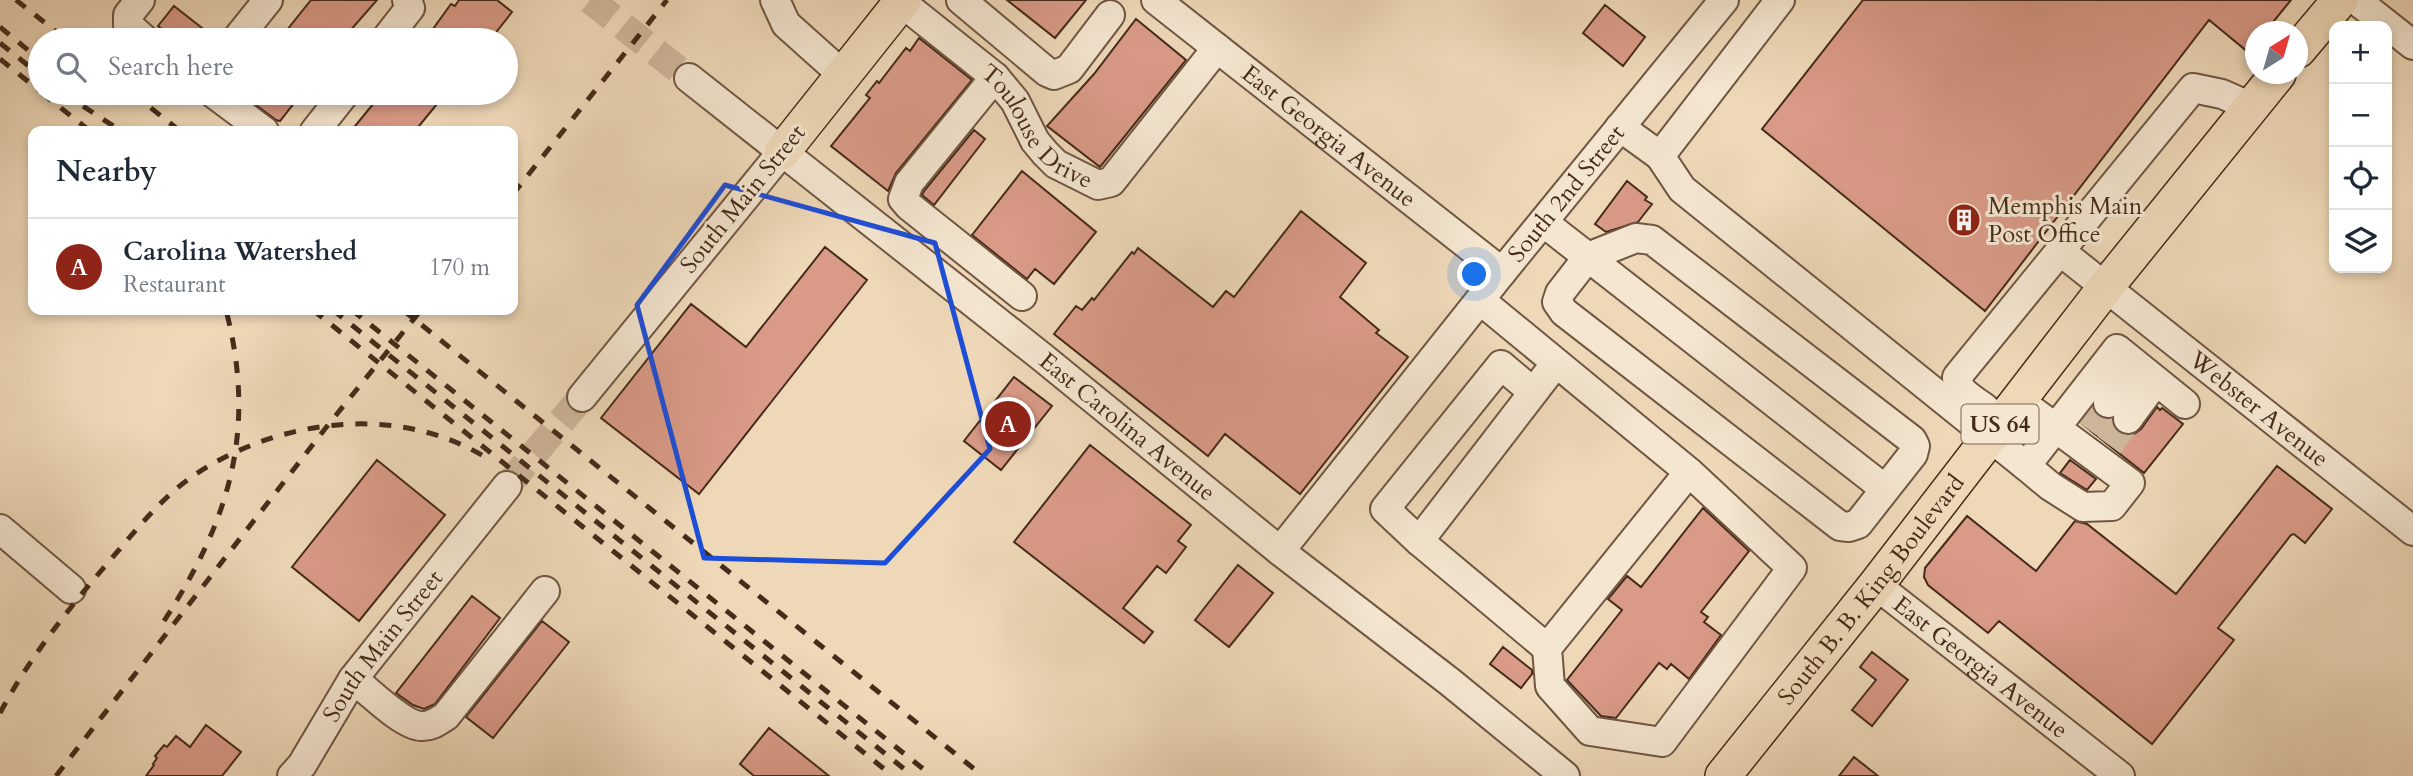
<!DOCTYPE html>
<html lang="en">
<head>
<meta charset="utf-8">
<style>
  body { margin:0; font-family:Cardo,serif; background:#f6f6f7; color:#1f2937 }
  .controls { position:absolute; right:21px; top:21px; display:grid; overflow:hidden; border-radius:14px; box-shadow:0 4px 10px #0003 }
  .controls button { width:63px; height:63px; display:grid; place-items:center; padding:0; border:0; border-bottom:2px solid #e0e1e3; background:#fff; color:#1f2937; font:35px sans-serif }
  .compass { position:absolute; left:2245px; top:21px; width:63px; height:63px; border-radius:50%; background:#fff; box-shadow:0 4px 10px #0003; rotate:37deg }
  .you { position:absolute; left:1475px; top:275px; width:24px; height:24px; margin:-18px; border:5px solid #fff; border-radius:50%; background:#1a73e8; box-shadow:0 0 0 10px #1a73e833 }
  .badge { display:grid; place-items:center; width:46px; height:46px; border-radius:50%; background:#8f2418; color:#fff; font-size:23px; font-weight:700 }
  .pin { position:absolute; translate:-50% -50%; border:4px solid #fff; box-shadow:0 2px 7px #0006 }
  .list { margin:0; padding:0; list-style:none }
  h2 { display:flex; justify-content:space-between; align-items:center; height:91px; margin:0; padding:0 28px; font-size:30px }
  h2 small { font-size:23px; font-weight:400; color:#747a83 }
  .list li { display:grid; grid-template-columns:46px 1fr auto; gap:21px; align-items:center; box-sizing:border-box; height:98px; padding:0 28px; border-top:2px solid #e0e1e3 }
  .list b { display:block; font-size:26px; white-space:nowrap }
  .list p { margin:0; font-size:23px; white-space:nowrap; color:#747a83 }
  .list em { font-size:23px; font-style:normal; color:#747a83 }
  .icon { flex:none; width:38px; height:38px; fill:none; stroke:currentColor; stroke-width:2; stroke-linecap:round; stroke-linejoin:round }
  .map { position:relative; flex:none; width:2413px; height:776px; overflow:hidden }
  .search { position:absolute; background:#fff; box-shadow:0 4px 10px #0003; left:28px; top:28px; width:490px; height:77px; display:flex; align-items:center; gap:18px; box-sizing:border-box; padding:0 24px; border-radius:38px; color:#747a83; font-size:26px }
  .panel { position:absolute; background:#fff; box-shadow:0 4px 10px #0003; left:28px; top:126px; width:490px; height:189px; border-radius:14px }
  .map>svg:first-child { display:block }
  .building { fill:#d99a87; stroke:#462b1a; stroke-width:2 }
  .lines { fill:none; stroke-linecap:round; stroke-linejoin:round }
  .minor-tunnel { stroke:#ccb598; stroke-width:28; stroke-dasharray:28 14; stroke-linecap:butt }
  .minor-casing { stroke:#705642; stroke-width:32 }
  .major-casing { stroke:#462b1a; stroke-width:38 }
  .minor { stroke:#f4e6d1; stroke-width:28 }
  .major { stroke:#eed8b8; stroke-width:35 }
  .rail { stroke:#462b1a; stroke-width:5; stroke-dasharray:12 12; stroke-linecap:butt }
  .marked { fill:none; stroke:#1d4ed8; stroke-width:5; stroke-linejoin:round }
  .labels { text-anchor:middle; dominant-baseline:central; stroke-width:6; stroke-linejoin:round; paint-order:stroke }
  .shield { fill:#f4e6d1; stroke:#7a6351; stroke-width:2 }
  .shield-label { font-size:23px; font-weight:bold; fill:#462b1a }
  .street-label { font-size:24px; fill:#462b1a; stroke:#f4e6d1 }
  .poi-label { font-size:24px; fill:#462b1a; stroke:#f4e6d1; text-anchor:start }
</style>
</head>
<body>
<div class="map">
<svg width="2413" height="776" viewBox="0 0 2413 776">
  <rect width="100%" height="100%" fill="#eed8b8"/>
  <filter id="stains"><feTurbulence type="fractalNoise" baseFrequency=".00286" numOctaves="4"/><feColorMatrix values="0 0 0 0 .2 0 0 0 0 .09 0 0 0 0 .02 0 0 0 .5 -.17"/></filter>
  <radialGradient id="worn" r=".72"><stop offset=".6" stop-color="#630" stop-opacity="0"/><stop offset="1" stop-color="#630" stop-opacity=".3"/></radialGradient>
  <path class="building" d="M311,0H377L342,40H279Z
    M459,0H497L512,12L490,40H425L451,4L455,6Z
    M1007,0H1086L1055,38Z
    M1863,0H2291L2265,32H2256V43L2248,52L2209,20L1985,311L1762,129Z
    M1605,5L1645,37L1623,66L1583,33Z
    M174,6L202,28L192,40H176L158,26Z
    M1136,19L1186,60L1100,167L1047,126L1094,74Z
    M919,38L972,80L896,173L888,191L831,146L870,98L866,95L877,81L879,83L906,48L910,51Z
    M240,93H302L280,121L276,120Z
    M382,93H446L415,131H351Z
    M974,130L985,139L934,205L922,195L924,191Z
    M1022,171L1096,232L1054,284L1035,269L1027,279L972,235Z
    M1627,181L1647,197L1645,200L1652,204L1638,222L1606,232L1595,224Z
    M1301,211L1366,263L1340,297L1379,330L1376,333L1408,357L1300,494L1225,434L1208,456L1054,334L1076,306L1082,310L1092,298L1094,300L1132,252L1134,254L1138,248L1213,307L1226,291L1234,297Z
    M825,247L867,280L699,494L601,418L691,304L746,347Z
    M1014,377L1052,406L1001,470L964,441Z
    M2157,407L2160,410L2162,408L2183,424L2144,473L2081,423L2092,408L2098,416L2112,419L2113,426L2119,433L2125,435L2134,434L2141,429Z
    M1090,445L1191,525L1178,541L1186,547L1166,573L1157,566L1123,608L1153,632L1144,643L1014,542Z
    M377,460L445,515L359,621L292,567Z
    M2070,460L2096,479L2087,490L2060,473Z
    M2277,466L2332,509L2305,543L2294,534L2291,535L2218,628L2234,640L2152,744L1999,621L1988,633L1928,585L1924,577L1925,568L1967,516L2036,571L2075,521L2087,524L2176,594Z
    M1703,508L1749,551L1701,612L1708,617L1704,622L1721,635L1689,679L1671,664L1667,669L1659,663L1616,718L1601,716L1567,680L1622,610L1608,599L1627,576L1641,587Z
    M1238,565L1273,593L1229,647L1195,620Z
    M472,596L500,618L435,704L424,709L413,705L396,693Z
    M542,621L569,642L493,738L466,717Z
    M1503,647L1532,670V674L1521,688L1490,664Z
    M1872,652L1908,680L1872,726L1852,710L1876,680L1860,667Z
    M206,725L241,752L222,776H146L154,765L153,764L157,758L155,756L164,745L167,747L176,736L190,747Z
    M769,728L829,776H754L740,764Z
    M1854,757L1878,776H1839Z"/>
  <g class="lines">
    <path class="minor-tunnel" d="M590,0L689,78
      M2089,430L2108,403
      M2109,445L2128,419
      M507,486L582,397"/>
    <defs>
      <g id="minor">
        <path d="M140,0L128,15V25L145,40"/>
        <path d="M775,0L786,24L843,75"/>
        <path d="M961,0L1047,72L1054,75L1069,69L1110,15"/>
        <path id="s1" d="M1156,0L1502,272"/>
        <path d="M1780,0L1660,156L1682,189L2026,466"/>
        <path d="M2356,0L2413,45"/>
        <path id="s2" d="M901,2L995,77L1015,101L1035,141L1045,153L1056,164L1098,185L1111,182L1217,48"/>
        <path d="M236,40L268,0"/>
        <path d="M385,40L410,8L407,0"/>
        <path d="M995,77L909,183L903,199L909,206L1022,296"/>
        <path id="s3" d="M689,78L1042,357L1280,551L1450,682L1565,776"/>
        <path d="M213,93L264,131"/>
        <path d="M1620,127L1660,156"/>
        <path d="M315,131L345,93"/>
        <path d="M1543,222L1885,489"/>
        <path d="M1636,238L1652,240L1912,440L1915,446L1913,454L1858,524L1849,527L1840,526L1564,312L1557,302L1560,293L1588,257Z"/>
        <path id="s4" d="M2060,251L2413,531"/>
        <path d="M1480,300L1689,472L1547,648L1550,686L1590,731L1662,742L1792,568L1689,472"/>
        <path d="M582,397L782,152"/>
        <path d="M2018,400L2130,483L2112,506L2083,507L2050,486L2026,466L2117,349L2185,404"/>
        <path d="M2108,403L2137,366"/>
        <path d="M1986,409C1975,400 1956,392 1957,377L2193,88L2222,94L2249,106"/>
        <path d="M2128,419L2156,381"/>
        <path d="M0,529L71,589"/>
        <path d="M1419,541L1385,509L1501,365L1533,392"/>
        <path id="s5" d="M1280,551L1502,272L1724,0"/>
        <path id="s6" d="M1876,585L2120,776"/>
        <path d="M1547,648L1419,541L1556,363"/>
        <path d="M353,679C369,691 402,725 421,726C431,727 438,721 446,716L545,591"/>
        <path id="s7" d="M292,776L302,765L353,679L507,486"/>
      </g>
      <g id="major">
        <path d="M2298,50L2340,0"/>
        <path d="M782,152L903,0"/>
        <path id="s8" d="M1723,776L1876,585L2105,288L2278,74"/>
      </g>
    </defs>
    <use href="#minor" class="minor-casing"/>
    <use href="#major" class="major-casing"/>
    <use href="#minor" class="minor"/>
    <use href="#major" class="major"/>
    <path class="rail" d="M16,0L67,40
      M0,27L40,60
      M0,43L40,75
      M0,59L40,91
      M42,93L90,131
      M63,93L121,131
      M132,93L180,131
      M513,194L667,0
      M313,310L893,776
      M333,310L913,776
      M352,310L932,776
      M403,310L983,776
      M164,621C230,519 257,430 226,310
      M0,713C32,653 74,602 118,551C141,524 164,496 193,476C277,419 396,403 485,457
      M56,776L328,425L421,310"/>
  </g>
  <path class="marked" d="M725,185L935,243L990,449L885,563L704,558L637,305Z"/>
  <defs>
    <symbol id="building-disc" viewBox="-11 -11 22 22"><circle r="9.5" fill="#8f2418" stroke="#f4e6d1"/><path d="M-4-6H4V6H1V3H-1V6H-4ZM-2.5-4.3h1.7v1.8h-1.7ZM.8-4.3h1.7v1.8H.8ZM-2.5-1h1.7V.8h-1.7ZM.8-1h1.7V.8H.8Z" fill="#fff"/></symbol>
  </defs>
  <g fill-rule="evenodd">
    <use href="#building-disc" x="1945" y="201" width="38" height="38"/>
  </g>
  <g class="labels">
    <rect class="shield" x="1961.5" y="404.5" width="77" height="39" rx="5"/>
    <g class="shield-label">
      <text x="2000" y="424">US 64</text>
    </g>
    <g class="street-label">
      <text stroke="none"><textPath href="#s2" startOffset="187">Toulouse Drive</textPath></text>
      <text stroke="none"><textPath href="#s1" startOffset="220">East Georgia Avenue</textPath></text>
      <text stroke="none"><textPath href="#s5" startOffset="458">South 2nd Street</textPath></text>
      <text transform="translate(743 199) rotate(-51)">South Main Street</text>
      <text stroke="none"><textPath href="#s4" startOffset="254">Webster Avenue</textPath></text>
      <text stroke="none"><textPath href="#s3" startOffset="560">East Carolina Avenue</textPath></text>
      <text stroke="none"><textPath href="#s8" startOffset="238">South B. B. King Boulevard</textPath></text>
      <text stroke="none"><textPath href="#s7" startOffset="159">South Main Street</textPath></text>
      <text stroke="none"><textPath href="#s6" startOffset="133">East Georgia Avenue</textPath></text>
    </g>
    <g class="poi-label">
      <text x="1988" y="206">Memphis Main<tspan x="1988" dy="28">Post Office</tspan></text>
    </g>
  </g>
  <rect width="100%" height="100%" filter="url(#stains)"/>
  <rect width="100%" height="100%" fill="url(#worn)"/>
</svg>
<div class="controls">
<button>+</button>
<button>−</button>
<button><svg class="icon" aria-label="locate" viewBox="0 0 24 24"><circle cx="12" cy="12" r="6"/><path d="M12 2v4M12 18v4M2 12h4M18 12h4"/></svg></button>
<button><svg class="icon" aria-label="layers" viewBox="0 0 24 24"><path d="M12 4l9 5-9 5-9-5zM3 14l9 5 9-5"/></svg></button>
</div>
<svg class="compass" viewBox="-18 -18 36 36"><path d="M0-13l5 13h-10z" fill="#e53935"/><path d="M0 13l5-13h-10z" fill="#747a83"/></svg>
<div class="you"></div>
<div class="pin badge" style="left:1008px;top:424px">A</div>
<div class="search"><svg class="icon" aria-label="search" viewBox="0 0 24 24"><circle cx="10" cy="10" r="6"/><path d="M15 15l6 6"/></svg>Search here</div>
<section class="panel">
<h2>Nearby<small></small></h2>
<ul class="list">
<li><span class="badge">A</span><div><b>Carolina Watershed</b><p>Restaurant</p></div><em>170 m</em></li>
</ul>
</section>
</div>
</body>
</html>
